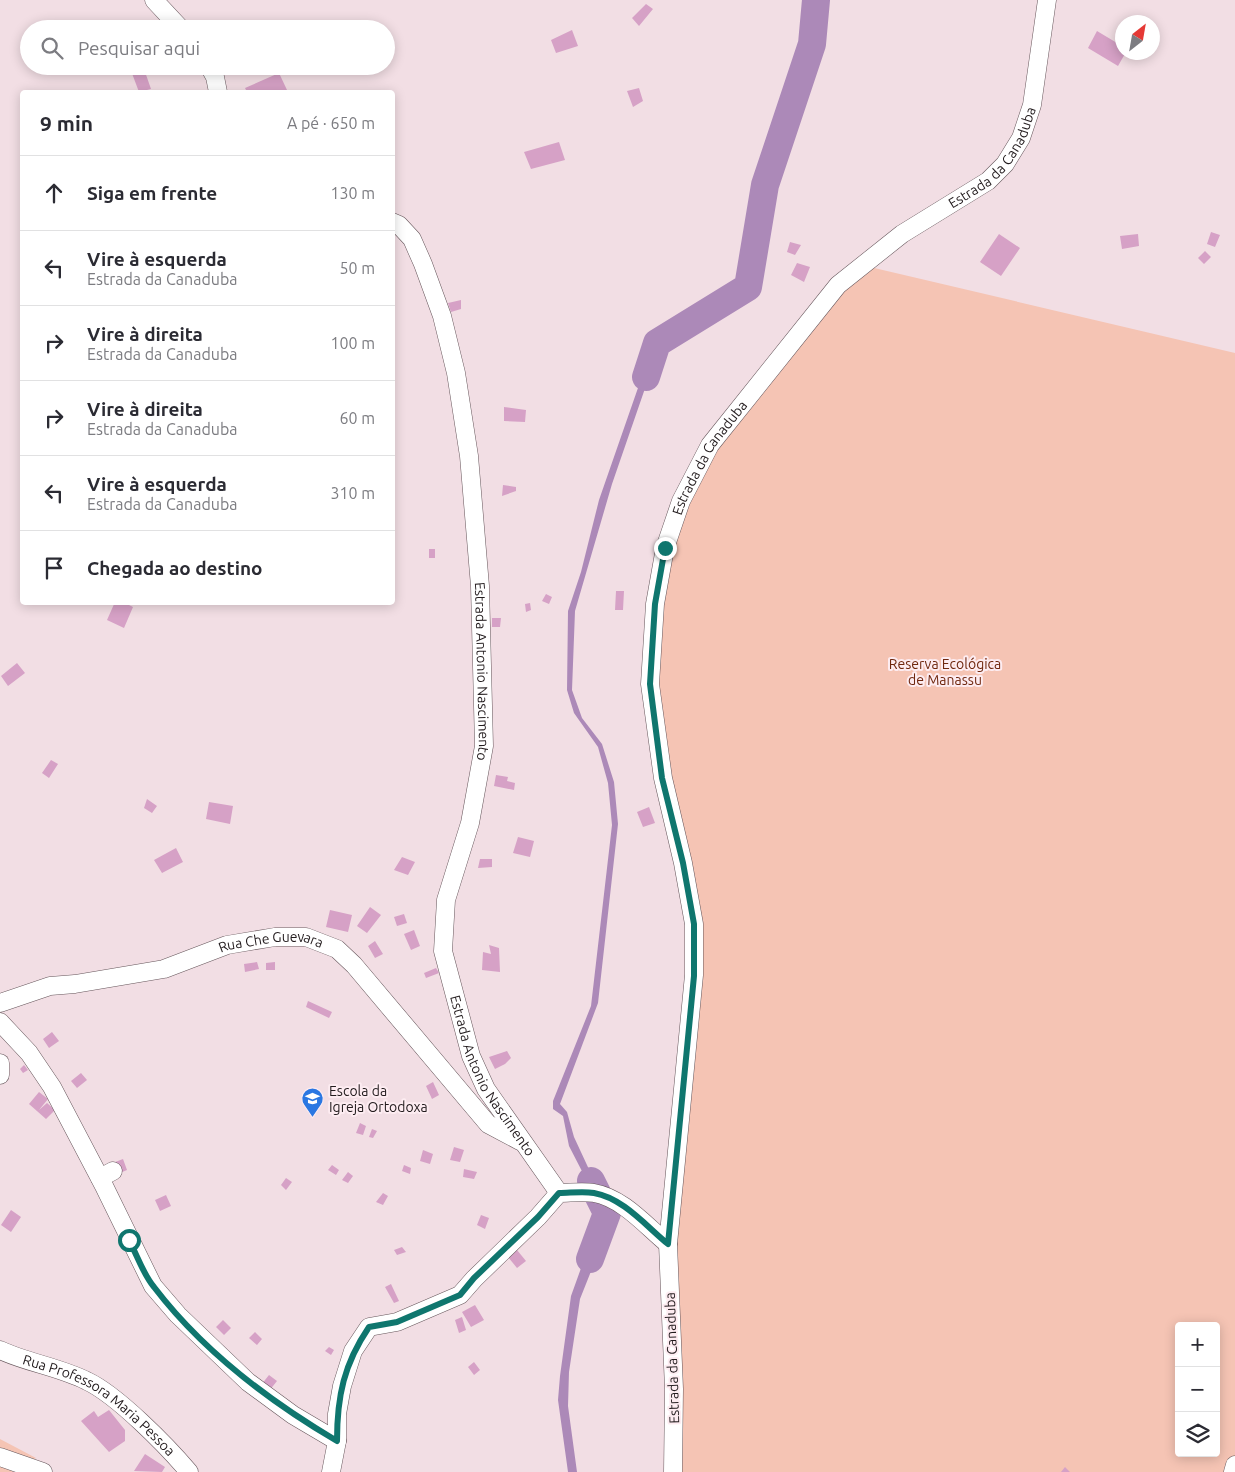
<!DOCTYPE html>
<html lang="pt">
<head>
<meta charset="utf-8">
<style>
  body { margin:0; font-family:Ubuntu,sans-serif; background:#f7f7f7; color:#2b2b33 }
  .controls { position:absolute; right:15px; bottom:15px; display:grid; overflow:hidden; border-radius:5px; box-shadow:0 2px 12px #0003 }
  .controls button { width:45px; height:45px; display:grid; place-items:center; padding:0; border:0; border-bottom:1px solid #e1e1e2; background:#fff; color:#2b2b33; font:25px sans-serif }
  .compass { position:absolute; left:1115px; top:15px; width:45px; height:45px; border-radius:50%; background:#fff; box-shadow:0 2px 12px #0003; rotate:31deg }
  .stop { position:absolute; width:15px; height:15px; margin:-11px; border:4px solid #0f766e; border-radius:50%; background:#fff }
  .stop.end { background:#0f766e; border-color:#fff; box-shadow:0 1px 5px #0008 }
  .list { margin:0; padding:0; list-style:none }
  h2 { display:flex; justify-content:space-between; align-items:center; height:65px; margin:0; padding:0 20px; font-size:21px }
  h2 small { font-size:16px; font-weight:400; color:#7c7c81 }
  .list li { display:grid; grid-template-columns:32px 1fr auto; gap:15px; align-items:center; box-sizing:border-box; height:75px; padding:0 20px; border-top:1px solid #e1e1e2 }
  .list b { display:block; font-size:19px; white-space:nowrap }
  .list p { margin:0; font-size:16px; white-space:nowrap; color:#7c7c81 }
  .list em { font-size:16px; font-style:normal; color:#7c7c81 }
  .icon { flex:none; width:28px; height:28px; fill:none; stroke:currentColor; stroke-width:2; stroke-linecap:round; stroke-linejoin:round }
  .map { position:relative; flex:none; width:1235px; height:1472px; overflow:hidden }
  .search { position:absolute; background:#fff; box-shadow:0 2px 12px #0003; left:20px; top:20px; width:375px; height:55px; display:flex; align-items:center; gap:12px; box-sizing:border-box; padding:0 18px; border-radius:28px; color:#7c7c81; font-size:19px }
  .panel { position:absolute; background:#fff; box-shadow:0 2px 12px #0003; left:20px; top:90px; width:375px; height:515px; border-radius:5px }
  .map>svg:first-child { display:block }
  .green { fill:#f5c4b4; fill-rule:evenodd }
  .water { fill:#ac89b8 }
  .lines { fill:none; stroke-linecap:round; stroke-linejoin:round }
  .river { stroke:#ac89b8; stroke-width:28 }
  .building { fill:#d6a1c6 }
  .street-casing { stroke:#66565b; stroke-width:19 }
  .street { stroke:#fff; stroke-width:18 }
  .route { stroke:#0f766e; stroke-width:6 }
  .labels { text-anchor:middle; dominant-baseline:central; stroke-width:4; stroke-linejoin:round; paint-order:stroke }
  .street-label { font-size:14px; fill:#221b1d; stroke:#fdecf1 }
  .park-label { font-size:14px; fill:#6f270e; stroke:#fdecf1 }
  .poi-label { font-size:14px; fill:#221b1d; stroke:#fdecf1; text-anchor:start }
</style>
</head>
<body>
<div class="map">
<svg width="1235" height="1472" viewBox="0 0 1235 1472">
  <rect width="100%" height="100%" fill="#f2dee4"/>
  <path class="green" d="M870,267L1235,353V1472H675L671,1242L698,982L654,680L669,548L713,448L843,291ZM1179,1326H1216V1453H1179Z
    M0,1439L36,1458L12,1472H0Z"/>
  <path class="water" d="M655,339L660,345L612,484L575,611L572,690L582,718L602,744L614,782L618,824L598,1003L560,1104L567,1112L574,1137L612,1219L602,1210L569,1146L563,1116L553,1109V1101L591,1006L612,825L608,783L598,747L574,713L567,690L568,611L581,572L599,500Z
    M598,1221L609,1226L580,1299L569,1372L568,1406L577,1472H568L558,1400L560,1376L571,1296Z"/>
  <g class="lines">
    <path class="river" d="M646,377L657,343L748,287L765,185L812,44L816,0
      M590,1259L607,1213L591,1181"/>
  </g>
  <path class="building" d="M646,4L653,9L639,26L632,18Z
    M572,30L578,46L556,53L551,40Z
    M1097,31L1122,46V52H1126L1118,66L1088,48Z
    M137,66H143L151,89L139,92L130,68Z
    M279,73L287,90L280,92H247L245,88Z
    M639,88L643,101L633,107L627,91Z
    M559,142L565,160L531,169L524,152Z
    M1211,232L1220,235L1215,247L1207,244Z
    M999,234L1020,248L1001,276L980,262Z
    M1138,234L1139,246L1122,249L1120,236Z
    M790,242L801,245L795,255L787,252Z
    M1205,251L1211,257L1204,264L1198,258Z
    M797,263L810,267L804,282L791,275Z
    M461,300V309L451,312L448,303Z
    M504,407L526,410L525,422L504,421Z
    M503,485L516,487V491L502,496Z
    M429,549H435V558H429Z
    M616,591H624L623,610H615Z
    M546,594L552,597L549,604L542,601Z
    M115,602H123L133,607L124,628L107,620Z
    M530,603L531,610L526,612L525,604Z
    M492,618H501L500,627H492Z
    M17,663L25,673L8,686L1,676Z
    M51,760L58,764L49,778L42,773Z
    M496,775L508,777L507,781L515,783L514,790L494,786Z
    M147,799L157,806L152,813L144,808Z
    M209,802L233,806L230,824L206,819Z
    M649,807L655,823L643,827L637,812Z
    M518,837L534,841L530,857L513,853Z
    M176,848L183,862L162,873L154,860Z
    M402,857L415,862L408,875L394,870Z
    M480,859H492V867L478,868Z
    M370,907L381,915L367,933L357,926Z
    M330,910L352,915L348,932L326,927Z
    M404,914L407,923L397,926L394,917Z
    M414,930L420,946L411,950L404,934Z
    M375,941L383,954L375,958L368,946Z
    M489,945L499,948L500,972L482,970L483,952L491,954Z
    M257,962L259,969L245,972L244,964Z
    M275,962V970H266V963Z
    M436,968L439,973L426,978L424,973Z
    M308,1001L332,1012L329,1018L306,1007Z
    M52,1032L59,1041L49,1048L43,1039Z
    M507,1051L511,1058L505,1064L495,1069L489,1057Z
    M24,1065L28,1070L23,1073L20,1069Z
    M81,1073L87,1080L77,1088L71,1081Z
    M433,1082L439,1095L432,1099L426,1086Z
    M39,1092L48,1099L39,1110L47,1103L55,1110L46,1119L29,1104Z
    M360,1123L366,1126L363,1135L356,1133Z
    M372,1129L377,1131L373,1138L369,1137Z
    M454,1147L464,1150L460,1162L450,1160Z
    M423,1150L433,1154L430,1164L420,1161Z
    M123,1159L127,1170L115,1175L110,1164Z
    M332,1165L339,1170L336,1175L328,1170Z
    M404,1165L411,1168L410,1174L402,1171Z
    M464,1169L477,1172L474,1179L463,1177Z
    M348,1172L353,1176L348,1183L342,1180Z
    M286,1178L292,1182L286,1190L281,1185Z
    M383,1193L388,1196L383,1205L376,1202Z
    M166,1195L171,1206L160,1211L155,1200Z
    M11,1210L21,1217L11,1232L1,1225Z
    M481,1215L489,1218L485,1229L477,1225Z
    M402,1247L406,1252L397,1255L394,1250Z
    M517,1250L526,1261L517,1268L508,1257Z
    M391,1284L399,1301L394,1303L385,1287Z
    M475,1305L484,1320L471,1327L462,1312Z
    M462,1317L466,1330L459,1333L455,1320Z
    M223,1320L231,1328L224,1335L216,1327Z
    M255,1332L262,1339L257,1345L249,1338Z
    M329,1347L334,1350L331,1355L325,1351Z
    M474,1362L480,1370L474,1375L468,1367Z
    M269,1375L277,1381L269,1391L261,1385Z
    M109,1410L125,1430V1441L109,1452L81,1421L94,1411L98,1417Z
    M145,1454L165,1467L162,1472L134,1471Z
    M1065,1467L1070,1472H1061Z"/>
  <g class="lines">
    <defs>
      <g id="street">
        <path d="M154,0L181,29"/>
        <path d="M209,66L215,77L218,92"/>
        <path id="s1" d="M392,222L399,225L412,239L423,264L442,316L456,373L469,456L480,586L484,746L470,823L446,900L443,951L471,1056L486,1089L559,1193"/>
        <path id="s2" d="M0,1003L50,986L75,984L164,969L227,945L275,937H306L337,949L354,965L488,1124L520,1141"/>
        <path d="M0,1022L29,1053L52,1087L104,1186L153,1286L178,1315L248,1382L293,1415L337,1441"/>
        <path d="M0,1063V1075"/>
        <path d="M100,1178L113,1171"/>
        <path id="s3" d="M0,1350C28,1363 59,1367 87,1381C117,1395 167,1446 189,1472"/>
        <path d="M0,1457L43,1472"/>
        <path d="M331,1472L337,1441V1414L342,1386L353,1351L369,1327L397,1322L460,1295L474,1279L538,1217L559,1193C570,1193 583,1191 594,1193C623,1198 646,1226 668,1244"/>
        <path id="s4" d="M673,1472L674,1389L668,1244L694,975V924L683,863L663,778L650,684L655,604L665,548L681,501L710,445L838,285L902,234L988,181L1005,164L1021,138L1032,105L1047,0"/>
        <path d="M1233,1472L1235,1465"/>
      </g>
    </defs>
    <use href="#street" class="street-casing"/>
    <use href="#street" class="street"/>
  </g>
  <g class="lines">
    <path class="route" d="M129,1240C137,1255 143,1274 154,1287C202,1350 269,1401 337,1441C337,1396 344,1364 369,1327L397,1322L460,1295L474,1278L538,1217L559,1193C570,1193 583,1191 594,1193C623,1198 646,1226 668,1244L694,976V924L683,863L662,778L650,684L655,604L665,548"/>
  </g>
  <defs>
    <symbol id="school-pin" viewBox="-11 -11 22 30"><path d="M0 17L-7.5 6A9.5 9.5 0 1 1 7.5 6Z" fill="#2a77e2" stroke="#fdecf1"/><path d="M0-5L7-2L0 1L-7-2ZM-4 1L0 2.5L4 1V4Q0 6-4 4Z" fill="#fff"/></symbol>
  </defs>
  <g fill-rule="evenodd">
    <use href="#school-pin" x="300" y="1086" width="25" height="34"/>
  </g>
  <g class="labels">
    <g class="street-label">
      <text stroke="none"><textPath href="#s4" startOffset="1452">Estrada da Canaduba</textPath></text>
      <text stroke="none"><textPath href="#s4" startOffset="1032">Estrada da Canaduba</textPath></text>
      <text stroke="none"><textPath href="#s1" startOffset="468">Estrada Antonio Nascimento</textPath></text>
      <text stroke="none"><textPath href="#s2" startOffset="280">Rua Che Guevara</textPath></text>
      <text stroke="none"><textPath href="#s1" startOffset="888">Estrada Antonio Nascimento</textPath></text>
      <text transform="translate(672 1358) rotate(-92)">Estrada da Canaduba</text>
      <text stroke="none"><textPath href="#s3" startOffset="115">Rua Professora Maria Pessoa</textPath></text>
    </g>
    <g class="park-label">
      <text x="945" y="664">Reserva Ecológica<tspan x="945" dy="16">de Manassu</tspan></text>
    </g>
    <g class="poi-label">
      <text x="329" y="1091">Escola da<tspan x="329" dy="16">Igreja Ortodoxa</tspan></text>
    </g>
  </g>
</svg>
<div class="controls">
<button>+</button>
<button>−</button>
<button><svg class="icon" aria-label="layers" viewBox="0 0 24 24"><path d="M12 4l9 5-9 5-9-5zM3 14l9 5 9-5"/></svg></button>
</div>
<svg class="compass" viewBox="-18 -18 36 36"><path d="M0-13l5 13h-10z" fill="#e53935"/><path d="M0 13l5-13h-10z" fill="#7c7c81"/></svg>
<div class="stop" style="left:129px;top:1240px"></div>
<div class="stop end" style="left:665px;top:548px"></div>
<div class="search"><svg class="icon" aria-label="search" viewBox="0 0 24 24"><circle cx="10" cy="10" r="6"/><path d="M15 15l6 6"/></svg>Pesquisar aqui</div>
<section class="panel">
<h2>9 min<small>A pé · 650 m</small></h2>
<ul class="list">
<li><svg class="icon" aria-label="ahead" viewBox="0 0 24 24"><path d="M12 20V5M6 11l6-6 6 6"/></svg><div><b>Siga em frente</b></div><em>130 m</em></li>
<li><svg class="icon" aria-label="left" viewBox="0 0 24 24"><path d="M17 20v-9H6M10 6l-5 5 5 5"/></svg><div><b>Vire à esquerda</b><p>Estrada da Canaduba</p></div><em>50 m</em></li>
<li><svg class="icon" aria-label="right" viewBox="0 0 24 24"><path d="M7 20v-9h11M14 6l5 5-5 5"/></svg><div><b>Vire à direita</b><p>Estrada da Canaduba</p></div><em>100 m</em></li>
<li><svg class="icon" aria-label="right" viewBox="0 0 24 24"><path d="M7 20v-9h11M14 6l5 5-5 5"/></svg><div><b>Vire à direita</b><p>Estrada da Canaduba</p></div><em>60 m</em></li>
<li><svg class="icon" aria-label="left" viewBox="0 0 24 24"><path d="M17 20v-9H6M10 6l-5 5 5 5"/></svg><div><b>Vire à esquerda</b><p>Estrada da Canaduba</p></div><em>310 m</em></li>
<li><svg class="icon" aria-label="arrive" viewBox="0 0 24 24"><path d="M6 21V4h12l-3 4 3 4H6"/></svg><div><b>Chegada ao destino</b></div></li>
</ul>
</section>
</div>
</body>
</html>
